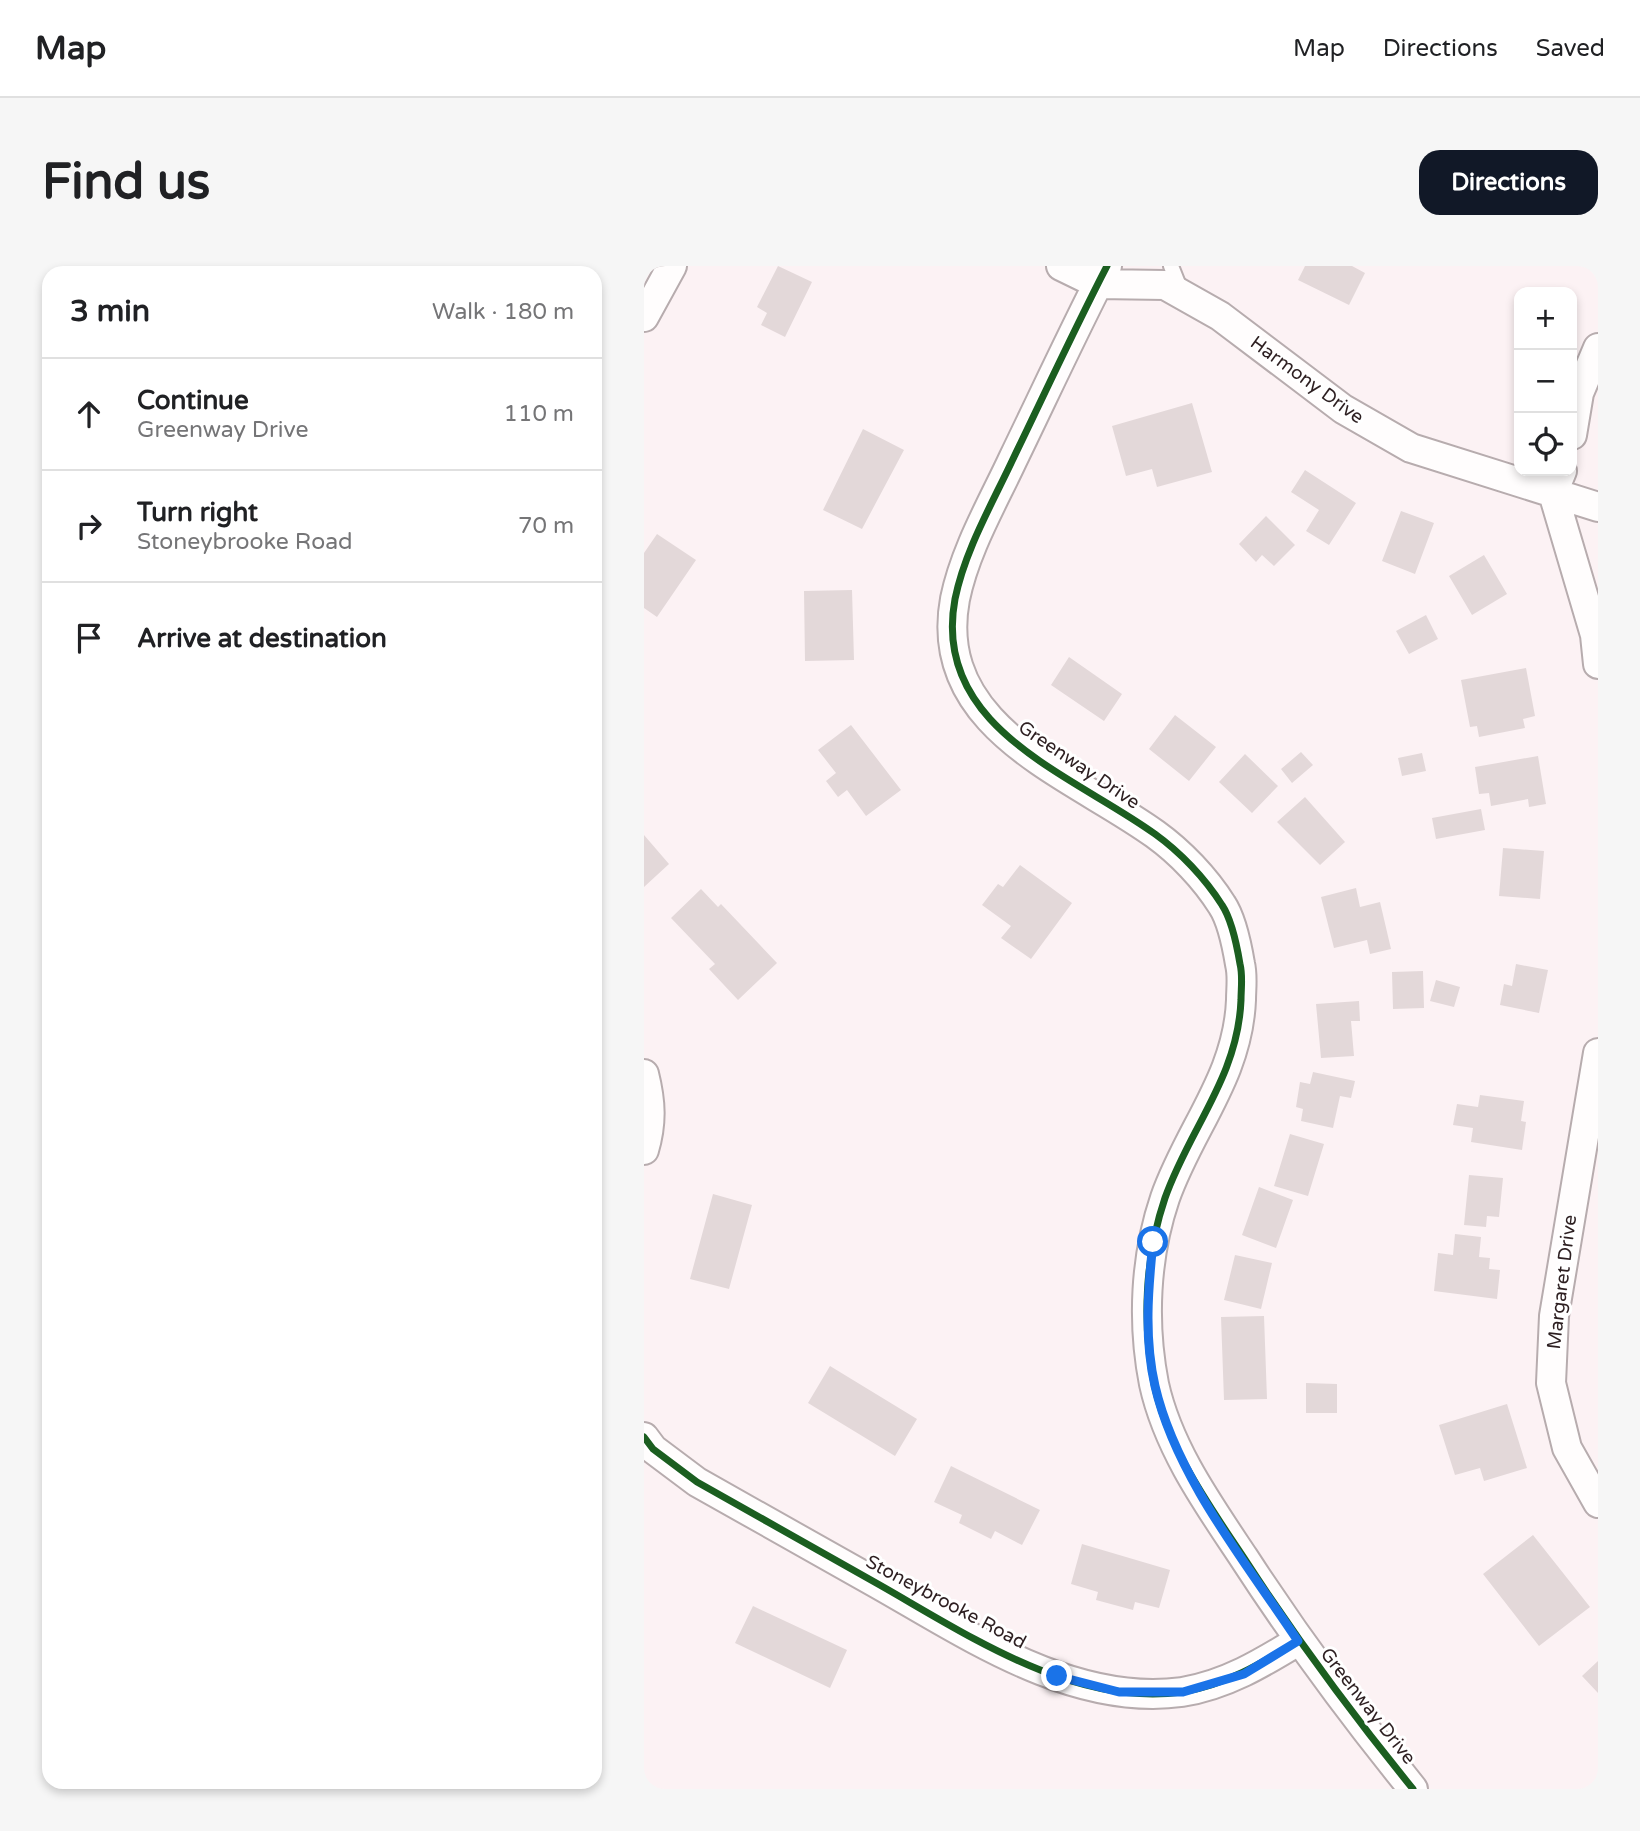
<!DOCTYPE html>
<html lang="en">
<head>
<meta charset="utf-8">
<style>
  body { margin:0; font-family:"Varela Round",sans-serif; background:#f6f6f6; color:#202124 }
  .controls { position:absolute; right:21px; top:21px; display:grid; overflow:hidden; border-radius:14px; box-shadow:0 4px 10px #0003 }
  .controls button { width:63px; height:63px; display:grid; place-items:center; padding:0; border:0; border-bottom:2px solid #e0e0e0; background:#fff; color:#202124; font:35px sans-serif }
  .stop { position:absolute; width:21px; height:21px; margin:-16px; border:5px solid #1a73e8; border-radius:50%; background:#fff }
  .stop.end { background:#1a73e8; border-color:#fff; box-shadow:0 2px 7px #0008 }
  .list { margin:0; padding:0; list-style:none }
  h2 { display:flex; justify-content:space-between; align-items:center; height:91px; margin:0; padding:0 28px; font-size:30px }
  h2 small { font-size:23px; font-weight:400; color:#757577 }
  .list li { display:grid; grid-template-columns:46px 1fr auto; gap:21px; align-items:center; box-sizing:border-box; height:112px; padding:0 28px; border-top:2px solid #e0e0e0 }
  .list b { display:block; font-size:26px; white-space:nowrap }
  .list p { margin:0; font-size:23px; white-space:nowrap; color:#757577 }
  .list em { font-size:23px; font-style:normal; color:#757577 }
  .icon { flex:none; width:38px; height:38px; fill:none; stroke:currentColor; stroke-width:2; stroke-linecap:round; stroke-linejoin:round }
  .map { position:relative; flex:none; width:954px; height:1523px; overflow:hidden; border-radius:21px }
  header { display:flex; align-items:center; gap:42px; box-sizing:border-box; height:98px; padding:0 35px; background:#fff; border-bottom:2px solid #e0e0e0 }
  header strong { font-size:33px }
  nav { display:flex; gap:38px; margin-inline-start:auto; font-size:24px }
  .intro { display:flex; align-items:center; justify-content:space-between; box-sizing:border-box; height:168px; padding:0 42px }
  h1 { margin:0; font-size:49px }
  .button { padding:18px 32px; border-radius:21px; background:#111827; color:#fff; font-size:24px; font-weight:700 }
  main { display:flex; gap:42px; padding:0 42px }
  aside { flex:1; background:#fff; border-radius:21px; box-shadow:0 4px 10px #0003 }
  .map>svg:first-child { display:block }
  .building { fill:#e3d8d9 }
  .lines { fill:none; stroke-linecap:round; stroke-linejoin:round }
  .lane-casing { stroke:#b7acae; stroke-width:18 }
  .street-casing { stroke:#b7acae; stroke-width:32 }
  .lane { stroke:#fffdfd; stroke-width:14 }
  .street { stroke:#fffdfd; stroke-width:28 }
  .cycleway-casing { stroke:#fff; stroke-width:11 }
  .cycleway { stroke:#1b5e20; stroke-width:7 }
  .route { stroke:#1a73e8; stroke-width:9 }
  .labels { text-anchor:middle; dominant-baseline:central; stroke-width:6; stroke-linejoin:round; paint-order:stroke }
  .street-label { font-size:19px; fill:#2d1f21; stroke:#fff }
</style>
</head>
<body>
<header>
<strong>Map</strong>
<nav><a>Map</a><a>Directions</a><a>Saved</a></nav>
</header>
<div class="intro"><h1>Find us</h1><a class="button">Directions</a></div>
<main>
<aside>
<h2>3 min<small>Walk · 180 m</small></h2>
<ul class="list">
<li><svg class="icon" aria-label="ahead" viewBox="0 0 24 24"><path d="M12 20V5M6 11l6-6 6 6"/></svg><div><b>Continue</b><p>Greenway Drive</p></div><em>110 m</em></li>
<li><svg class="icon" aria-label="right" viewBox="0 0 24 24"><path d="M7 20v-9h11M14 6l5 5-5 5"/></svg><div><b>Turn right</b><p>Stoneybrooke Road</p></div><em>70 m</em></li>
<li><svg class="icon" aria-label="arrive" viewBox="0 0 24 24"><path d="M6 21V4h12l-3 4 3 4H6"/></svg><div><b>Arrive at destination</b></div></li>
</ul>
</aside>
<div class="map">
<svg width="954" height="1523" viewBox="0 0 954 1523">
  <rect width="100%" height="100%" fill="#fcf2f4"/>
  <path class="building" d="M134,0L168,16L141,71L117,59L123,47L113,41Z
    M661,0H708L721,7L705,39L654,14Z
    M548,137L568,206L513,221L508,203L482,210L468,160Z
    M219,163L260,184L218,263L179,244Z
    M661,204L712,237L685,279L662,265L675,244L647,226Z
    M757,245L790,257L771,308L738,295Z
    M622,250L651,279L630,300L618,289L612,296L595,278Z
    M13,268L52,294L13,351L0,342V287Z
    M840,289L863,328L828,349L805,310Z
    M208,324L210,394L161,395L160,325Z
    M782,349L794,373L765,388L752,365Z
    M425,391L478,428L460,455L407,419Z
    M882,402L891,450L879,453L881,462L835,471L833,460L826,461L817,414Z
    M531,449L572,481L545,515L505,483Z
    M207,459L257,524L222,550L203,524L194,531L182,515L192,507L174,484Z
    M657,486L669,499L648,517L637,503Z
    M778,487L782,505L758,510L754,492Z
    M601,488L634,520L608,547L575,516Z
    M894,490L902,538L885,541L884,533L847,540L845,527L835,528L831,501Z
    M661,531L701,576L676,599L633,556Z
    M837,543L841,564L792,573L788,552Z
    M0,569L25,598L0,621Z
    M859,582L900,585L896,633L855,630Z
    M376,599L428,637L387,693L357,672L367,660L338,639L354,618L359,621Z
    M712,622L716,641L736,636L747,683L726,688L723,674L690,682L677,631Z
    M57,623L74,641L77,638L133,697L94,734L65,703L71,698L27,652Z
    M872,698L904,704L895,747L856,739L860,718L868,720Z
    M779,705L780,742L749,743L748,706Z
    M792,714L816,721L810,741L786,735Z
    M715,735L716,755H707L710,790L677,792L672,738Z
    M669,806L711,815L707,832L696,830L689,862L657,855L659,843L652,841L656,816L666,818Z
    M836,829L880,835L877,855L882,856L878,884L827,876L829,862L809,859L813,838L834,841Z
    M646,868L680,878L664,930L630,920Z
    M825,909L859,912L855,951L843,950L842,961L820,959Z
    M615,921L649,934L632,982L598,969Z
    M69,928L108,939L85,1023L46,1013Z
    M811,968L837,971L835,991L846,992L845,1003L856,1004L853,1033L790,1025L794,987L809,989Z
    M591,989L628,997L617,1043L580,1034Z
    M620,1050L623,1133L580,1134L577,1051Z
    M186,1100L273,1153L251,1190L164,1137Z
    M662,1117L693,1118V1147H662Z
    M863,1138L883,1202L840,1215L836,1202L811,1209L795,1159Z
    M307,1200L396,1244L378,1279L351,1265L347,1273L315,1257L318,1249L290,1236Z
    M889,1269L946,1341L895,1380L839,1308Z
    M438,1278L526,1304L515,1342L491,1336L489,1344L452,1334L454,1326L427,1318Z
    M109,1340L203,1384L186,1422L91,1377Z
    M954,1395V1427L938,1410Z"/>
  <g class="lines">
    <defs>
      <path id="lane" d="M527,0L537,25"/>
      <path id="street" d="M417,0L454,18L521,19L576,50L699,143L767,182L954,241
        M463,0C430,64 400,129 369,193C348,238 321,284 311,333C287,462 428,508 511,568C536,586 561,612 578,639C588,654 593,680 596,698C599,710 597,722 597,734C594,811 545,863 521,932C501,991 498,1057 510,1118C524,1182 564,1238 600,1292C652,1372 708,1448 769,1523
        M0,51L28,0
        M928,169L935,127L954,82
        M918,205L909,227L951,369L954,398
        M954,787L910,1050L907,1117L923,1182L954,1237
        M0,808C7,836 8,857 0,884
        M0,1171L9,1183L53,1216C113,1250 173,1284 234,1318C324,1369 429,1441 538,1426C582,1419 618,1397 654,1375"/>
    </defs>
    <use href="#lane" class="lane-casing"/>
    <use href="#street" class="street-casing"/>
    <use href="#lane" class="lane"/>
    <use href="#street" class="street"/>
    <defs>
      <path id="cycleway" d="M463,0C430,64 400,129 369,193C348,238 321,284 311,333C287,462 428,508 511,568C536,586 561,612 578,639C588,654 593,680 596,698C599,710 597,722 597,734C594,811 545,863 521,932C501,991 498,1057 510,1118C524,1182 564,1238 600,1292C652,1372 708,1448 769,1523
        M0,1171L9,1183L53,1216C113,1250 173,1284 234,1318C324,1369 429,1441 538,1426C582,1419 618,1397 654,1375"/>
    </defs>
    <use href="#cycleway" class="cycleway-casing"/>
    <use href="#cycleway" class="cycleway"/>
  </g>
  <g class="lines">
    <path class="route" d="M413,1410L475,1426H539L600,1408L654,1375C603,1298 532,1211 511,1120C500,1072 504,1024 509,976"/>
  </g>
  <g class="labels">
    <g class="street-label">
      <text transform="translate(663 114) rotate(36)">Harmony Drive</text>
      <text transform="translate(435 499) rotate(34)">Greenway Drive</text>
      <text transform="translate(918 1016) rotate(-83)">Margaret Drive</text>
      <text transform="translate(302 1336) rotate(28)">Stoneybrooke Road</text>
      <text transform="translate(724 1440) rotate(52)">Greenway Drive</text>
    </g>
  </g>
</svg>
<div class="controls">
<button>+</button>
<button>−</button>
<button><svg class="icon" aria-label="locate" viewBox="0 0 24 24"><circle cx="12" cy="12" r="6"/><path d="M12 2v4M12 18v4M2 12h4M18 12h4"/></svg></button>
</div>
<div class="stop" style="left:509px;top:976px"></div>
<div class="stop end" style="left:413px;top:1410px"></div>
</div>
</main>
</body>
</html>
